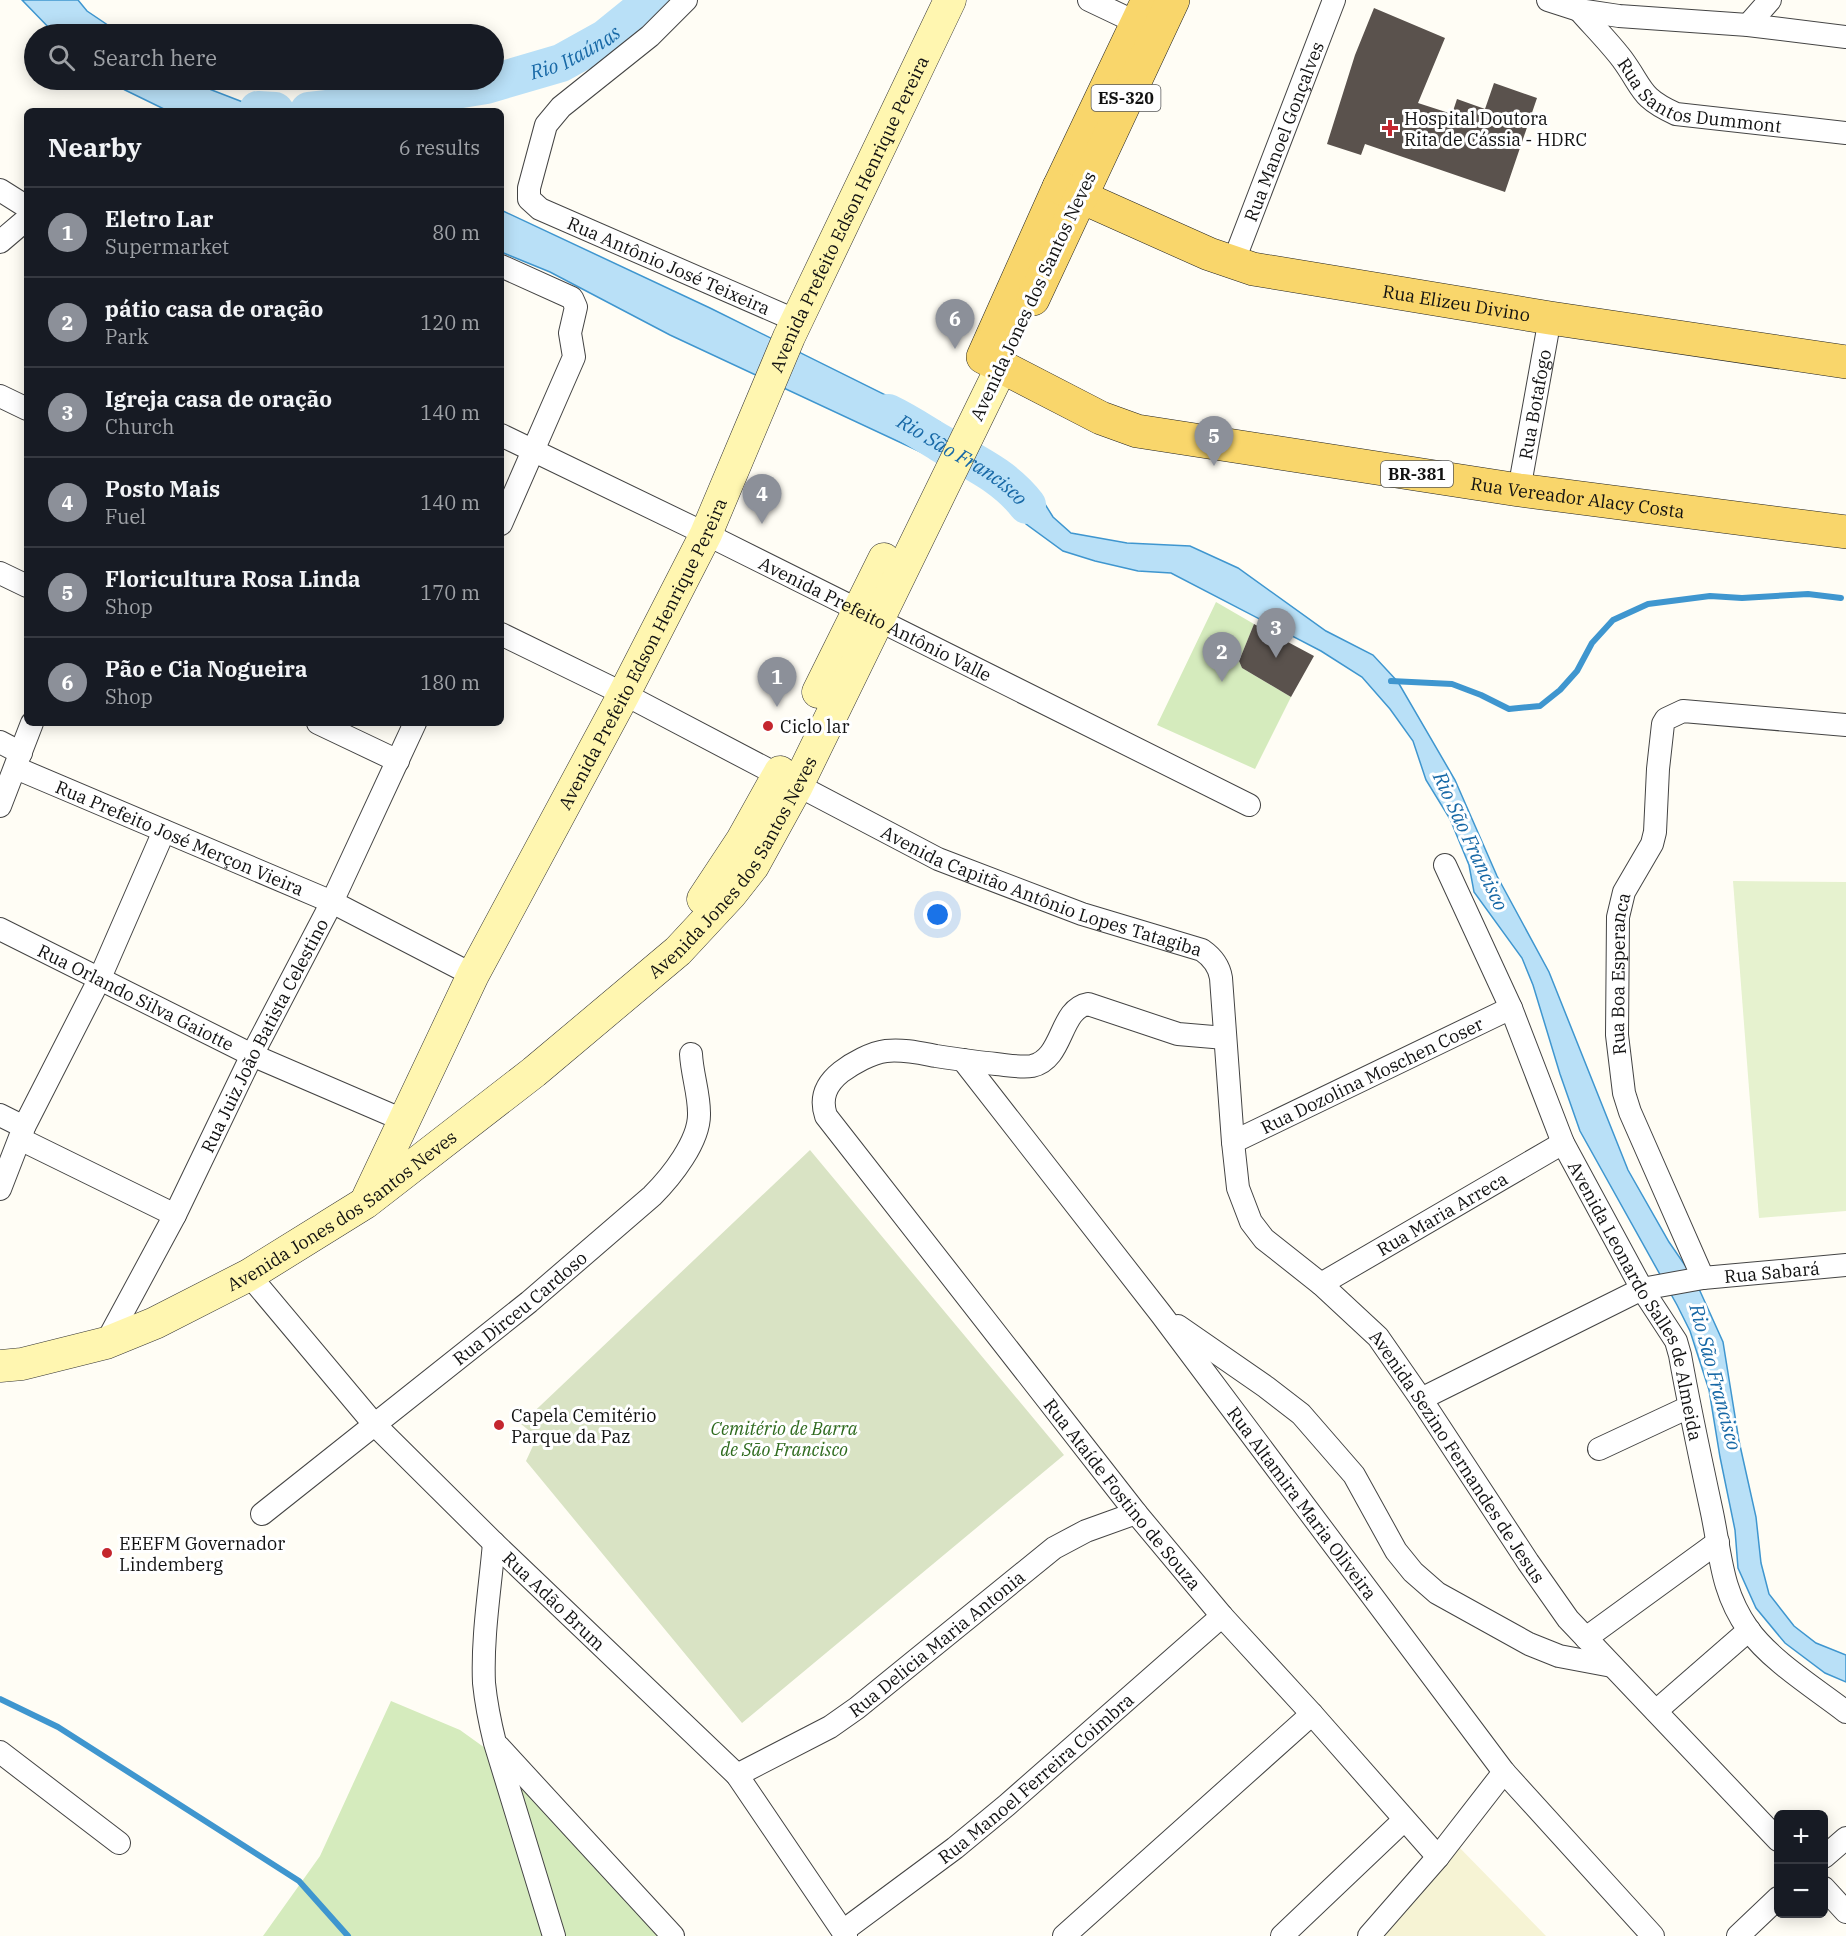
<!DOCTYPE html>
<html lang="en">
<head>
<meta charset="utf-8">
<style>
  body { margin:0; font-family:"IBM Plex Serif",serif; background:#20242c; color:#f1f3f6 }
  .controls { position:absolute; right:18px; bottom:18px; display:grid; overflow:hidden; border-radius:9px; box-shadow:0 3px 15px #0003 }
  .controls button { width:54px; height:54px; display:grid; place-items:center; padding:0; border:0; border-bottom:2px solid #363941; background:#171b24; color:#f1f3f6; font:30px sans-serif }
  .you { position:absolute; left:938px; top:915px; width:21px; height:21px; margin:-15px; border:4px solid #fff; border-radius:50%; background:#1a73e8; box-shadow:0 0 0 9px #1a73e833 }
  .badge { display:grid; place-items:center; width:39px; height:39px; border-radius:50%; background:#8c9099; color:#fff; font-size:20px; font-weight:700 }
  .pin { position:absolute; translate:-50% -50px; filter:drop-shadow(0 2px 3px #0008) }
  .pin::after { content:''; position:absolute; top:32px; width:21px; height:18px; background:inherit; clip-path:polygon(0 0,100% 0,50% 100%) }
  .list { margin:0; padding:0; list-style:none }
  h2 { display:flex; justify-content:space-between; align-items:center; height:78px; margin:0; padding:0 24px; font-size:26px }
  h2 small { font-size:20px; font-weight:400; color:#9ea1a6 }
  .list li { display:grid; grid-template-columns:39px 1fr auto; gap:18px; align-items:center; box-sizing:border-box; height:90px; padding:0 24px; border-top:2px solid #363941 }
  .list b { display:block; font-size:22px; white-space:nowrap }
  .list p { margin:0; font-size:20px; white-space:nowrap; color:#9ea1a6 }
  .list em { font-size:20px; font-style:normal; color:#9ea1a6 }
  .icon { flex:none; width:33px; height:33px; fill:none; stroke:currentColor; stroke-width:2; stroke-linecap:round; stroke-linejoin:round }
  .map { position:relative; flex:none; width:1846px; height:1936px; overflow:hidden }
  .search { position:absolute; background:#171b24; box-shadow:0 3px 15px #0003; left:24px; top:24px; width:480px; height:66px; display:flex; align-items:center; gap:15px; box-sizing:border-box; padding:0 21px; border-radius:33px; color:#9ea1a6; font-size:22px }
  .panel { position:absolute; background:#171b24; box-shadow:0 3px 15px #0003; left:24px; top:108px; width:480px; height:618px; border-radius:9px }
  .map>svg:first-child { display:block }
  .farmland { fill:#f6f3d4 }
  .green { fill:#d5ebbd }
  .cemetery { fill:#d9e3c4 }
  .pitch { fill:#e6f2cf }
  .water { fill:#b9e0f7; stroke:#3f96cf; stroke-width:1.5 }
  .lines { fill:none; stroke-linecap:round; stroke-linejoin:round }
  .stream { stroke:#3f96cf; stroke-width:6 }
  .river { stroke:#b9e0f7; stroke-width:38 }
  .building { fill:#5a524d }
  .street-casing { stroke:#444; stroke-width:24 }
  .secondary-casing { stroke:#333; stroke-width:33 }
  .primary-casing { stroke:#222; stroke-width:34 }
  .street { stroke:#fff; stroke-width:22 }
  .secondary { stroke:#fff6b0; stroke-width:32 }
  .primary { stroke:#f9d66b; stroke-width:33 }
  .poi-dot { fill:#c4262e; stroke:#fff; stroke-width:2 }
  .labels { text-anchor:middle; dominant-baseline:central; stroke-width:6; stroke-linejoin:round; paint-order:stroke }
  .shield { fill:#fff; stroke:#585858; stroke-width:1.5 }
  .shield-label { font-size:16px; font-weight:bold; fill:#111 }
  .street-label { font-size:18px; fill:#111; stroke:#fff }
  .poi-label { font-size:18px; fill:#111; stroke:#fff; text-anchor:start }
  .park-label { font-size:18px; font-style:italic; fill:#2f6b1f; stroke:#fff }
  .water-label { font-size:20px; font-style:italic; fill:#1768a6; stroke:#fff }
</style>
</head>
<body>
<div class="map">
<svg width="1846" height="1936" viewBox="0 0 1846 1936">
  <rect width="100%" height="100%" fill="#fffdf5"/>
  <path class="farmland" d="M1454,1842L1546,1936H1378Z"/>
  <path class="green" d="M1216,602L1254,624L1239,661L1242,668L1291,697L1255,769L1157,725Z
    M391,1701L460,1730L499,1758L662,1936H263L320,1856Z"/>
  <path class="cemetery" d="M810,1150L1064,1455L742,1723L526,1461L537,1437L521,1424Z"/>
  <path class="pitch" d="M1733,881L1846,882V1211L1759,1218Z"/>
  <path class="water" d="M22,0H78L87,11L121,34H55Z
    M108,80H186L266,111H168L125,90Z
    M501,210L710,308L940,422L925,454L670,335L550,272L501,252Z
    M994,466L1035,488L1053,517L1071,533L1127,543L1190,546L1238,568L1326,631L1373,655L1398,682L1455,780L1497,876L1549,972L1628,1170L1669,1242L1695,1280L1723,1342L1739,1441L1756,1517L1761,1563L1769,1594L1794,1626L1816,1643L1846,1655V1682L1825,1673L1785,1643L1756,1608L1738,1568L1735,1530L1720,1457L1709,1390L1690,1331L1677,1305L1580,1131L1560,1074L1533,985L1522,958L1474,892L1469,865L1450,819L1426,780L1413,741L1390,709L1362,677L1321,651L1171,573L1138,571L1095,561L1063,551L1026,524L1016,501L985,484Z"/>
  <g class="lines">
    <path class="stream" d="M1391,681L1452,684L1481,695L1509,709L1540,706L1560,690L1577,671L1592,643L1613,620L1648,604L1710,596L1742,598L1808,594L1841,598
      M0,1699L58,1727L299,1881L348,1936"/>
    <g class="river">
      <path d="M258,110L275,111"/>
      <path id="s1" d="M309,111L364,105L486,85L561,63L606,38L653,0"/>
      <path id="s2" d="M888,413C907,422 923,433 940,443C972,462 1004,475 1027,505"/>
    </g>
  </g>
  <path class="building" d="M1374,8L1445,38L1418,103L1452,114L1457,99L1485,109L1494,83L1537,98L1505,192L1365,144L1361,155L1327,144L1355,55Z
    M1254,624L1314,656L1291,697L1242,668L1239,661Z"/>
  <g class="lines">
    <defs>
      <g id="street">
        <path id="s3" d="M686,0L650,36L561,107L546,125L529,188V199L540,209L797,321"/>
        <path d="M1089,0L1150,29"/>
        <path d="M1548,0L1579,10L1619,16L1748,25L1846,37"/>
        <path id="s4" d="M1579,10C1593,26 1609,42 1622,59C1644,89 1639,97 1676,114L1846,133"/>
        <path d="M1748,25L1770,0"/>
        <path d="M0,190L27,207"/>
        <path d="M0,242L27,219"/>
        <path id="s5" d="M1233,263L1334,0"/>
        <path d="M501,266L572,298L576,307L570,333L574,357L501,524"/>
        <path d="M0,396L27,409"/>
        <path id="s6" d="M501,435L706,534L1249,805"/>
        <path id="s7" d="M1519,490L1550,318"/>
        <path d="M0,573L27,586"/>
        <path id="s8" d="M501,634L624,694L938,859L1082,914L1202,950C1212,957 1219,965 1221,978L1233,1142L1238,1188L1251,1222L1264,1239L1321,1284L1378,1337L1421,1399L1528,1562L1568,1619L1778,1840"/>
        <path d="M318,723L398,761"/>
        <path d="M0,742L21,753"/>
        <path id="s9" d="M16,768L332,902L473,975"/>
        <path d="M0,806L32,723"/>
        <path id="s10" d="M1445,865L1511,1008L1563,1143L1642,1289L1676,1341L1680,1355C1689,1406 1700,1457 1711,1508C1721,1553 1720,1589 1748,1629C1771,1661 1815,1688 1846,1712"/>
        <path id="s11" d="M0,929L252,1055L403,1120"/>
        <path id="s12" d="M1225,1038L1178,1034L1088,1004C1059,1009 1064,1059 1032,1066C1021,1068 1007,1065 996,1064C976,1062 956,1059 936,1056C920,1053 903,1049 886,1051C871,1053 853,1063 841,1072C826,1084 820,1098 826,1116L1136,1513L1222,1616L1312,1714L1438,1857"/>
        <path id="s13" d="M963,1060L1161,1314L1504,1772L1653,1936"/>
        <path d="M0,1115L24,1127"/>
        <path d="M20,1139L175,1215"/>
        <path id="s14" d="M1233,1142L1511,1008"/>
        <path d="M0,1189L24,1127L99,980L164,831"/>
        <path id="s15" d="M249,1275L374,1424L494,1543L737,1775L846,1936"/>
        <path id="s16" d="M1703,1278L1630,1112L1624,1093L1617,1035L1618,917L1624,892L1652,844L1655,832L1658,769L1663,724L1666,719L1683,711L1846,725"/>
        <path id="s17" d="M1321,1284L1563,1143"/>
        <path d="M1178,1326L1266,1387L1301,1414L1354,1475L1396,1551L1413,1572L1437,1593L1529,1644L1559,1656L1612,1666"/>
        <path id="s18" d="M106,1343L175,1215L252,1055L332,902L415,723"/>
        <path id="s19" d="M1421,1399L1642,1289L1703,1278L1846,1265"/>
        <path d="M1599,1449L1689,1407"/>
        <path id="s20" d="M262,1514L529,1302L652,1196C671,1177 700,1141 699,1113C699,1093 692,1074 691,1054"/>
        <path d="M494,1543C490,1589 482,1637 484,1683C486,1703 490,1723 495,1743L554,1936"/>
        <path d="M1586,1638L1718,1542"/>
        <path d="M1656,1711L1749,1630"/>
        <path d="M499,1747L673,1936"/>
        <path d="M0,1752L119,1843"/>
        <path id="s21" d="M737,1775L830,1727L857,1708L1054,1548L1086,1531L1136,1513"/>
        <path d="M1824,1857L1846,1838"/>
        <path d="M1824,1888L1846,1912"/>
        <path id="s22" d="M843,1931L955,1848L1007,1805L1222,1616"/>
        <path d="M1064,1936L1312,1714"/>
        <path d="M1282,1936L1404,1820"/>
        <path d="M1369,1936L1438,1857L1504,1772"/>
        <path d="M1738,1936L1778,1898"/>
      </g>
      <g id="secondary">
        <path d="M818,692L884,559"/>
        <path d="M703,899L742,840L780,772"/>
        <path id="s23" d="M368,1197L473,975L624,694L706,534L789,337L950,0"/>
        <path id="s24" d="M0,1366L22,1364L106,1343L155,1323L249,1275L365,1203L534,1072L678,951L731,894L753,866L797,786L1002,366"/>
      </g>
      <g id="primary">
        <path id="s25" d="M1148,0L1059,187L983,357L1101,418L1137,431L1519,490L1846,532"/>
        <path id="s26" d="M1059,187L1209,254L1253,269L1550,318L1846,362"/>
        <path d="M1033,299L1173,0"/>
      </g>
    </defs>
    <use href="#street" class="street-casing"/>
    <use href="#secondary" class="secondary-casing"/>
    <use href="#primary" class="primary-casing"/>
    <use href="#street" class="street"/>
    <use href="#secondary" class="secondary"/>
    <use href="#primary" class="primary"/>
  </g>
  <g class="poi-dot">
    <path d="M1387 119h6v6h6v6h-6v6h-6v-6h-6v-6h6z"/>
    <circle cx="768" cy="726" r="6"/>
    <circle cx="499" cy="1425" r="6"/>
    <circle cx="107" cy="1553" r="6"/>
  </g>
  <g class="labels">
    <g class="shield">
      <rect x="1091.5" y="85" width="69" height="26" rx="4.5"/>
      <rect x="1381" y="461" width="72" height="26" rx="4.5"/>
    </g>
    <g class="shield-label">
      <text x="1126" y="98">ES-320</text>
      <text x="1417" y="474">BR-381</text>
    </g>
    <g class="street-label">
      <text stroke="none"><textPath href="#s4" startOffset="158">Rua Santos Dummont</textPath></text>
      <text stroke="none"><textPath href="#s5" startOffset="141">Rua Manoel Gonçalves</textPath></text>
      <text stroke="none"><textPath href="#s23" startOffset="1095">Avenida Prefeito Edson Henrique Pereira</textPath></text>
      <text stroke="none"><textPath href="#s3" startOffset="420">Rua Antônio José Teixeira</textPath></text>
      <text transform="translate(1033 296) rotate(-65)">Avenida Jones dos Santos Neves</text>
      <text stroke="none"><textPath href="#s26" startOffset="417">Rua Elizeu Divino</textPath></text>
      <text stroke="none"><textPath href="#s7" startOffset="87">Rua Botafogo</textPath></text>
      <text stroke="none"><textPath href="#s25" startOffset="1010">Rua Vereador Alacy Costa</textPath></text>
      <text stroke="none"><textPath href="#s6" startOffset="417">Avenida Prefeito Antônio Valle</textPath></text>
      <text stroke="none"><textPath href="#s23" startOffset="609">Avenida Prefeito Edson Henrique Pereira</textPath></text>
      <text stroke="none"><textPath href="#s9" startOffset="178">Rua Prefeito José Merçon Vieira</textPath></text>
      <text stroke="none"><textPath href="#s24" startOffset="906">Avenida Jones dos Santos Neves</textPath></text>
      <text stroke="none"><textPath href="#s8" startOffset="600">Avenida Capitão Antônio Lopes Tatagiba</textPath></text>
      <text stroke="none"><textPath href="#s16" startOffset="321">Rua Boa Esperanca</textPath></text>
      <text stroke="none"><textPath href="#s11" startOffset="152">Rua Orlando Silva Gaiotte</textPath></text>
      <text stroke="none"><textPath href="#s18" startOffset="346">Rua Juiz João Batista Celestino</textPath></text>
      <text stroke="none"><textPath href="#s14" startOffset="154">Rua Dozolina Moschen Coser</textPath></text>
      <text stroke="none"><textPath href="#s24" startOffset="380">Avenida Jones dos Santos Neves</textPath></text>
      <text stroke="none"><textPath href="#s17" startOffset="140">Rua Maria Arreca</textPath></text>
      <text stroke="none"><textPath href="#s19" startOffset="378">Rua Sabará</textPath></text>
      <text stroke="none"><textPath href="#s10" startOffset="478">Avenida Leonardo Salles de Almeida</textPath></text>
      <text stroke="none"><textPath href="#s20" startOffset="330">Rua Dirceu Cardoso</textPath></text>
      <text stroke="none"><textPath href="#s8" startOffset="1368">Avenida Sezino Fernandes de Jesus</textPath></text>
      <text stroke="none"><textPath href="#s12" startOffset="957">Rua Ataíde Fostino de Souza</textPath></text>
      <text stroke="none"><textPath href="#s13" startOffset="558">Rua Altamira Maria Oliveira</textPath></text>
      <text stroke="none"><textPath href="#s15" startOffset="447">Rua Adão Brum</textPath></text>
      <text stroke="none"><textPath href="#s21" startOffset="240">Rua Delicia Maria Antonia</textPath></text>
      <text stroke="none"><textPath href="#s22" startOffset="246">Rua Manoel Ferreira Coimbra</textPath></text>
    </g>
    <g class="poi-label">
      <text x="1404" y="118">Hospital Doutora<tspan x="1404" dy="21">Rita de Cássia - HDRC</tspan></text>
      <text x="780" y="726">Ciclo lar</text>
      <text x="511" y="1415">Capela Cemitério<tspan x="511" dy="21">Parque da Paz</tspan></text>
      <text x="119" y="1543">EEEFM Governador<tspan x="119" dy="21">Lindemberg</tspan></text>
    </g>
    <g class="park-label">
      <text x="784" y="1428">Cemitério de Barra<tspan x="784" dy="21">de São Francisco</tspan></text>
    </g>
    <g class="water-label">
      <text stroke="none"><textPath href="#s1" startOffset="274">Rio Itaúnas</textPath></text>
      <text stroke="none"><textPath href="#s2" startOffset="88">Rio São Francisco</textPath></text>
      <text transform="translate(1471 841) rotate(65)">Rio São Francisco</text>
      <text transform="translate(1716 1377) rotate(75)">Rio São Francisco</text>
    </g>
  </g>
</svg>
<div class="controls">
<button>+</button>
<button>−</button>
</div>
<div class="you"></div>
<div class="pin badge" style="left:777px;top:707px">1</div>
<div class="pin badge" style="left:1222px;top:682px">2</div>
<div class="pin badge" style="left:1276px;top:658px">3</div>
<div class="pin badge" style="left:762px;top:524px">4</div>
<div class="pin badge" style="left:1214px;top:466px">5</div>
<div class="pin badge" style="left:955px;top:349px">6</div>
<div class="search"><svg class="icon" aria-label="search" viewBox="0 0 24 24"><circle cx="10" cy="10" r="6"/><path d="M15 15l6 6"/></svg>Search here</div>
<section class="panel">
<h2>Nearby<small>6 results</small></h2>
<ul class="list">
<li><span class="badge">1</span><div><b>Eletro Lar</b><p>Supermarket</p></div><em>80 m</em></li>
<li><span class="badge">2</span><div><b>pátio casa de oração</b><p>Park</p></div><em>120 m</em></li>
<li><span class="badge">3</span><div><b>Igreja casa de oração</b><p>Church</p></div><em>140 m</em></li>
<li><span class="badge">4</span><div><b>Posto Mais</b><p>Fuel</p></div><em>140 m</em></li>
<li><span class="badge">5</span><div><b>Floricultura Rosa Linda</b><p>Shop</p></div><em>170 m</em></li>
<li><span class="badge">6</span><div><b>Pão e Cia Nogueira</b><p>Shop</p></div><em>180 m</em></li>
</ul>
</section>
</div>
</body>
</html>
